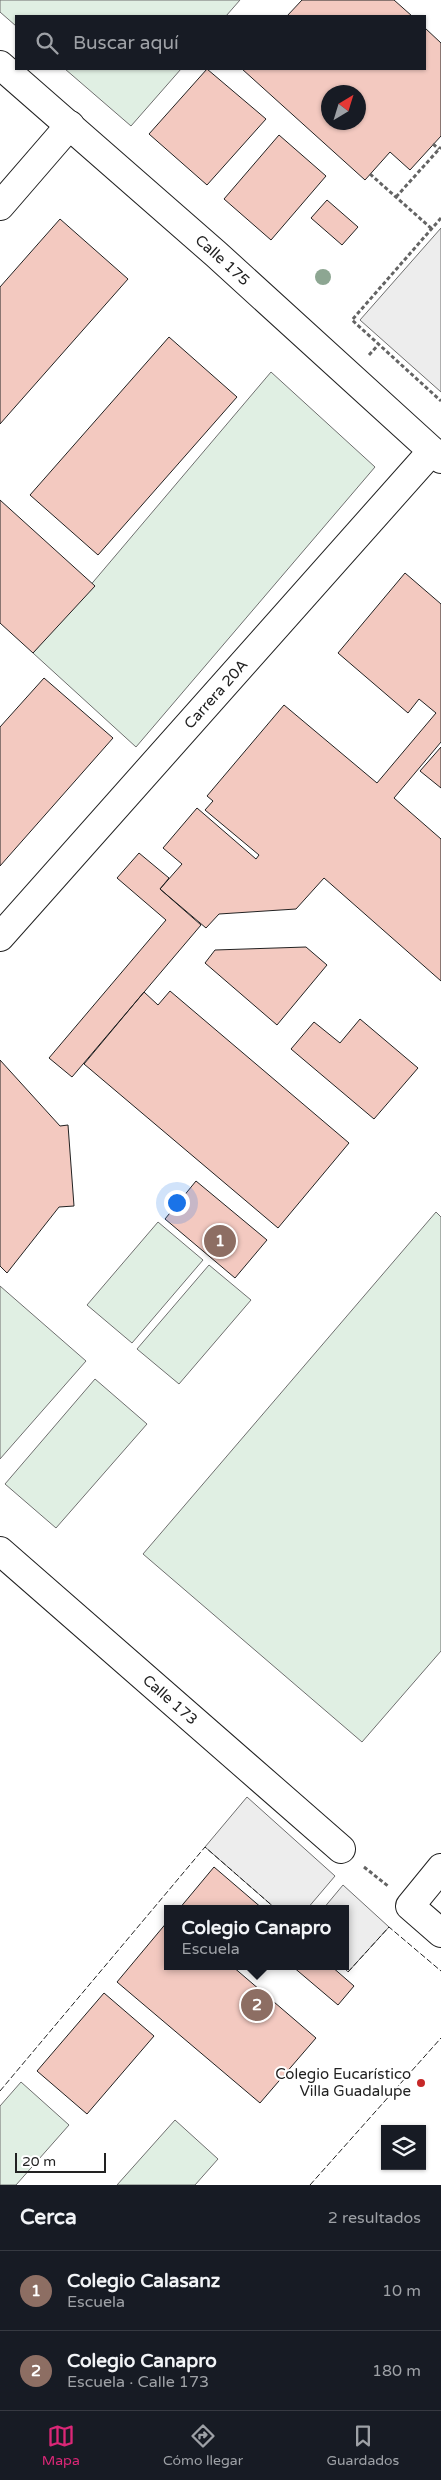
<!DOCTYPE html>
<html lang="es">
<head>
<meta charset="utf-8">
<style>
  body { margin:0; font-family:"Varela Round",sans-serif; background:#242831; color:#f1f3f6 }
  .controls { position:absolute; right:15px; bottom:15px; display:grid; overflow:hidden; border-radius:0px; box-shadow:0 1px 4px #0004 }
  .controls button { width:45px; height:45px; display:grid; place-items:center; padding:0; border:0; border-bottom:1px solid #363941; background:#171b24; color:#f1f3f6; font:25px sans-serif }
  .compass { position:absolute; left:321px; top:85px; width:45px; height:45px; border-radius:50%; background:#171b24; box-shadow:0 1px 4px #0004; rotate:38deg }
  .scale { position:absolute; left:15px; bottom:12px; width:91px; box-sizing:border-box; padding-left:5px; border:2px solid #222; border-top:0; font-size:14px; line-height:18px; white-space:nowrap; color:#222; -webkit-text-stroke:4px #fff; paint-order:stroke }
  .you { position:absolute; left:176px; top:1202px; width:18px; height:18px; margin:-12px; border:4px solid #fff; border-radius:50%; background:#1a73e8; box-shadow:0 0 0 8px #1a73e833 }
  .badge { display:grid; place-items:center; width:32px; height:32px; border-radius:50%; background:#db2777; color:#fff; font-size:16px; font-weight:700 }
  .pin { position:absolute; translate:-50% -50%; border:2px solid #fff; box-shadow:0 1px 5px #0006 }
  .popup { position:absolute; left:164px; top:1905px; width:185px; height:65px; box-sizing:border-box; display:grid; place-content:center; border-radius:0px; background:#171b24; filter:drop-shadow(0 1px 4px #0005); font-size:16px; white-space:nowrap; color:#9ea1a6 }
  .popup b { font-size:19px; color:#f1f3f6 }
  .popup::after { content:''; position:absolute; left:50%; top:100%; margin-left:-10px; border:10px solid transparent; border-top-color:#171b24 }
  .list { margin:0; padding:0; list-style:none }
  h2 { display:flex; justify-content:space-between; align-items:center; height:65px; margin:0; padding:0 20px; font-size:21px }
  h2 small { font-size:16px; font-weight:400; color:#9ea1a6 }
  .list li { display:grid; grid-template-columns:32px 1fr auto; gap:15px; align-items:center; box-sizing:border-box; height:80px; padding:0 20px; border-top:1px solid #363941 }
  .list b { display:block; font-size:19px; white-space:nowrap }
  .list p { margin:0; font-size:16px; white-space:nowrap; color:#9ea1a6 }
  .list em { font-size:16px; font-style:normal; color:#9ea1a6 }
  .icon { flex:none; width:28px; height:28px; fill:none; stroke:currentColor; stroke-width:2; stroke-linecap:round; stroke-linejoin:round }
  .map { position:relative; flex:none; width:441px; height:2185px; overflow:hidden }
  .search { position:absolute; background:#171b24; box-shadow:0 1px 4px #0004; left:15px; right:15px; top:15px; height:55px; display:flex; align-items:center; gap:12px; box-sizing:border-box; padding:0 18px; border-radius:0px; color:#9ea1a6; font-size:19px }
  .sheet { height:225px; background:#171b24 }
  nav { display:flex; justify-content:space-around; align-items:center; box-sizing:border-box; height:70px; border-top:1px solid #363941; background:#171b24; font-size:14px; color:#9ea1a6 }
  nav a { display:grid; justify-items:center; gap:2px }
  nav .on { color:#db2777 }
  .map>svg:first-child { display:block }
  .green { fill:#e0efe3; stroke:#6f6f6f }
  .parking { fill:#ededed; stroke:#6f6f6f }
  .building { fill:#f3c9c0; stroke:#222; fill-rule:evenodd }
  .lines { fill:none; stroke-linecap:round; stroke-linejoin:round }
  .minor-casing { stroke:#222; stroke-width:30 }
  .path { stroke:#646464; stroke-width:3; stroke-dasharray:4 2.5; stroke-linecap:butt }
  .minor { stroke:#fff; stroke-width:28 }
  .fence { stroke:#222; stroke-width:1; stroke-dasharray:6 2.5; stroke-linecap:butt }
  .tree { fill:#8da692 }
  .poi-dot { fill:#c62828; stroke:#fff; stroke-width:2 }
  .labels { text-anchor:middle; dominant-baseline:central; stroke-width:4; stroke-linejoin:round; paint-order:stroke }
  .street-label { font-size:15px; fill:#222; stroke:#fff }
  .poi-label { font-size:15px; fill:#222; stroke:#fff; text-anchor:end }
</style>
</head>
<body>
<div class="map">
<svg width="441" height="2185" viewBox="0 0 441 2185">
  <rect width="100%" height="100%" fill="#fff"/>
  <path class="green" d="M0,0H240L226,16H16V26L0,12Z
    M65,69H181L131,126Z
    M271,372L375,467L136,747L33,653Z
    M436,1212L441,1217V1651L362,1742L143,1554Z
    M158,1222L203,1260L132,1343L87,1305Z
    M209,1265L251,1300L179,1384L137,1349Z
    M0,1286L86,1361L0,1459Z
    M95,1379L147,1424L56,1528L5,1484Z
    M21,2082L69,2125L16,2185H0V2106Z
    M175,2120L218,2159L195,2185H117Z"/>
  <path class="parking" d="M441,228V392L360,320Z
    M247,1797L335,1876L307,1909H276L205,1847Z
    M343,1885L389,1927L348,1972L342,1966H346V1909H323Z"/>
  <path class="building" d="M302,0H394L412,16H287Z
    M425,28L441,43V136L410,170L390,152L365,180L242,69H425ZM328,92H358V122H328Z
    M207,69L266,119L207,185L149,134Z
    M279,135L326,176L271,240L224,199Z
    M327,200L358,227L342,245L311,218Z
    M60,219L128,279L0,424V287Z
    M169,337L237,397L98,555L30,495Z
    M0,500L95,586L33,653L0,623Z
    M405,573L441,604V742L394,798L441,839V981L324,878L296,909L219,914L206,928L160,889L182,864L163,848L197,808L256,859L259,855L205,810L213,801L207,796L284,705L377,783L436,713L419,699L408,713L338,653Z
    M44,678L113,738L0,866V727Z
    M441,747V788L420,771Z
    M139,853L169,878L160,889L201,925L72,1077L49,1058L166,920L117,878Z
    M306,947L327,965L277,1025L205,963L215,950Z
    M170,991L349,1143L278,1228L84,1064L144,992L158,1005Z
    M360,1019L418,1068L374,1119L291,1049L314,1022L340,1043Z
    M0,1060L60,1126L68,1125L74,1206L59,1207L7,1273L0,1266Z
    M196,1181L267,1240L235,1278L165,1219Z
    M214,1867L263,1909H179Z
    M168,1921V1966H232L316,2038L260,2103L117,1982Z
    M292,1966H331L354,1986L338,2005Z
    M104,1993L154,2036L87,2114L37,2071Z"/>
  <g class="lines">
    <defs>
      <g id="minor">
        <path id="s1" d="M0,65L216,254L441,459"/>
        <path d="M0,206L70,125"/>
        <path id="s2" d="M0,937L432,451"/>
        <path id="s3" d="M0,1551L341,1849"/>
        <path d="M441,1868L410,1906L441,1933"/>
      </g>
    </defs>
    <use href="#minor" class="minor-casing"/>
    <path class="path" d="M433,144L439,149
      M370,174L432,229
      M396,197L441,147
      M441,218L352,320L441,401
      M369,355L379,344
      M364,1867L388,1886"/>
    <use href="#minor" class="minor"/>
    <path class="fence" d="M342,1966L348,1972L389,1927L441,1971
      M0,2091L205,1847L276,1909
      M310,2185L441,2038"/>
  </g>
  <circle class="tree" cx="323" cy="277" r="8"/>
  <circle class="poi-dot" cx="421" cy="2083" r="5"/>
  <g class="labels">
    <g class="street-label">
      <text stroke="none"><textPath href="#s1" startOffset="296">Calle 175</textPath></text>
      <text stroke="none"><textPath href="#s2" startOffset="325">Carrera 20A</textPath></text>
      <text stroke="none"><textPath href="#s3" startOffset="226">Calle 173</textPath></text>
    </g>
    <g class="poi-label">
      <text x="411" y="2074">Colegio Eucarístico<tspan x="411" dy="17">Villa Guadalupe</tspan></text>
    </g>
  </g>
</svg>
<div class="controls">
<button><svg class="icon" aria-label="layers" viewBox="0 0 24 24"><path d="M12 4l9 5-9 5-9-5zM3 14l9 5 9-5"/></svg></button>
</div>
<svg class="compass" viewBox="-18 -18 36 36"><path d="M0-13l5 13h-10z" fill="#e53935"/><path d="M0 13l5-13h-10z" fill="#9ea1a6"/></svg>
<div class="scale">20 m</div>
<div class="you"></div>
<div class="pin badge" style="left:220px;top:1241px;background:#8d6e63">1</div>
<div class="pin badge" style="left:257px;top:2005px;background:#8d6e63">2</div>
<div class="popup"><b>Colegio Canapro</b>Escuela</div>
<div class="search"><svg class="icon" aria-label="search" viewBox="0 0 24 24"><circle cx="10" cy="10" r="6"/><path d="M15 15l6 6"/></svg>Buscar aquí</div>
</div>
<section class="sheet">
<h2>Cerca<small>2 resultados</small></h2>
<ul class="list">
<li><span class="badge" style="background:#8d6e63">1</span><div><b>Colegio Calasanz</b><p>Escuela</p></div><em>10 m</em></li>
<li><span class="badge" style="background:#8d6e63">2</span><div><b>Colegio Canapro</b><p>Escuela · Calle 173</p></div><em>180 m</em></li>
</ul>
</section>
<nav>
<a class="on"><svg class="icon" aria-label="map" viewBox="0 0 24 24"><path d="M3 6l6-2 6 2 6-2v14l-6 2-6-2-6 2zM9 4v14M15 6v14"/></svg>Mapa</a>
<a><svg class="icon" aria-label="directions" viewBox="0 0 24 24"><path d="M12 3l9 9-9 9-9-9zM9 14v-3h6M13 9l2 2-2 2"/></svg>Cómo llegar</a>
<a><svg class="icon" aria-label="saved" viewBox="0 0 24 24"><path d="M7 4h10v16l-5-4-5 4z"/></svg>Guardados</a>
</nav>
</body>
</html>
